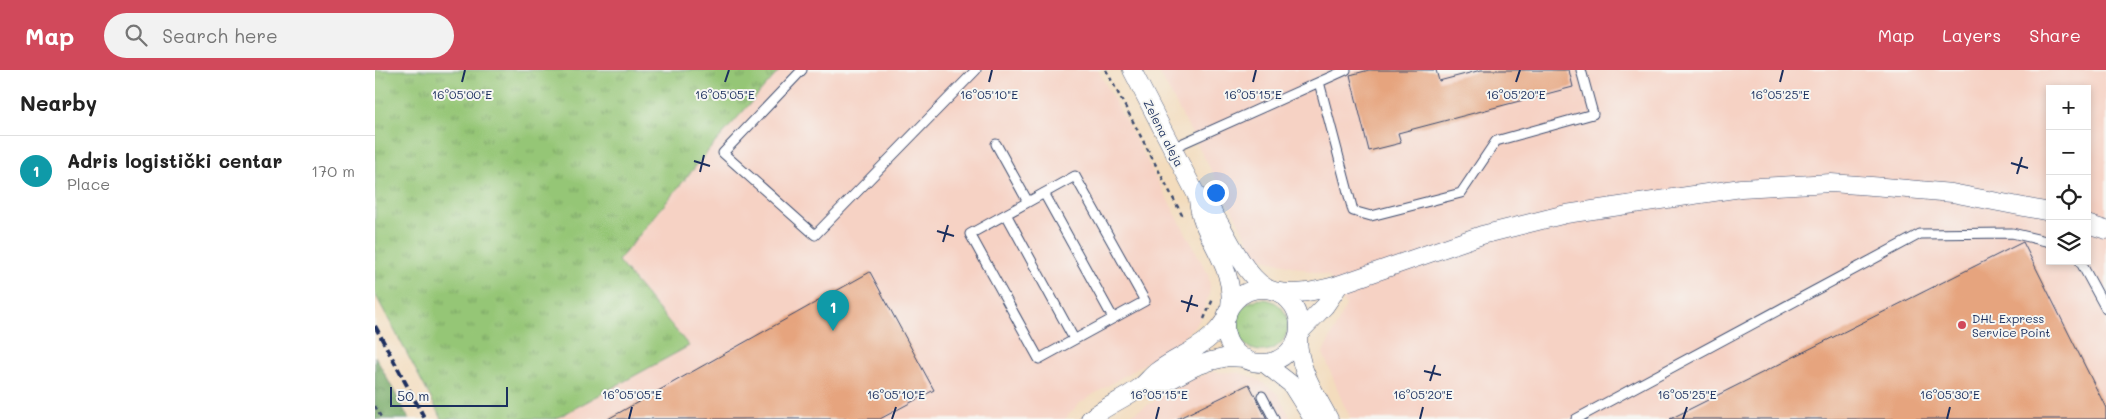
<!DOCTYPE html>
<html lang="en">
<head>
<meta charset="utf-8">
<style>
  body { margin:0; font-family:Mali,sans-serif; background:#f2f2f2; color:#222 }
  .controls { position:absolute; right:15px; top:15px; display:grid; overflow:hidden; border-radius:0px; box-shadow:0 2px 8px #0003 }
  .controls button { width:45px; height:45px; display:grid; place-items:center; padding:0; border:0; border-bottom:1px solid #e0e0e0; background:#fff; color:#222; font:25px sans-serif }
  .scale { position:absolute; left:15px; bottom:12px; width:118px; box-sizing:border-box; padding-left:5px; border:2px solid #1b2f5e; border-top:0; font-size:14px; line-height:18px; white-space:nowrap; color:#1b2f5e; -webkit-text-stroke:4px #f6f6f2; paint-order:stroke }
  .you { position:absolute; left:840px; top:122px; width:18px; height:18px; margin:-12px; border:4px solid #fff; border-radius:50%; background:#1a73e8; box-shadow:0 0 0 8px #1a73e833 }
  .badge { display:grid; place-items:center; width:32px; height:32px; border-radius:50%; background:#d1495b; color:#fff; font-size:16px; font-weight:700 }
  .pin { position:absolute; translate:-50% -41px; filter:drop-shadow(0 1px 2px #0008) }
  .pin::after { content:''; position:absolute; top:26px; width:18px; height:15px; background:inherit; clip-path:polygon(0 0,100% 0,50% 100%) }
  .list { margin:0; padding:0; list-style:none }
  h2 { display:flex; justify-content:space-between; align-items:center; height:65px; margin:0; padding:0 20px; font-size:21px }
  h2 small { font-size:16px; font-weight:400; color:#767676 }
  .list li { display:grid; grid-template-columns:32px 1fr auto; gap:15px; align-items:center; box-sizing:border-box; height:70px; padding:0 20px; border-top:1px solid #e0e0e0 }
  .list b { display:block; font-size:19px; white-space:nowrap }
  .list p { margin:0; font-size:16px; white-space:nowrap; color:#767676 }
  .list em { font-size:16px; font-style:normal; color:#767676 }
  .icon { flex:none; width:28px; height:28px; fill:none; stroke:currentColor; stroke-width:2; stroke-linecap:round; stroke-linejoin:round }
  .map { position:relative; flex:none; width:1731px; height:349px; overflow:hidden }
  header { display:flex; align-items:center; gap:30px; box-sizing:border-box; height:70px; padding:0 25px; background:#d1495b; color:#fff }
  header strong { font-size:24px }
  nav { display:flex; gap:28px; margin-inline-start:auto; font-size:18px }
  .search { width:350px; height:45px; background:#f2f2f2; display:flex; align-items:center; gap:12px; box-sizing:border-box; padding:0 18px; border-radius:28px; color:#767676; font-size:19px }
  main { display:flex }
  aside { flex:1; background:#fff }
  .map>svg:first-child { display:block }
  .built { fill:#f6d2c4; fill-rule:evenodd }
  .grass { fill:url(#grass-tufts); stroke:#587a6a }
  .forest { fill:url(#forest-crowns); stroke:#4a6d62 }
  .building { fill:#e6a47e }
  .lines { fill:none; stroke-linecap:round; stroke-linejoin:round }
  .lane-casing { stroke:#3b496c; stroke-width:11 }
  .street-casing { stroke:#3b496c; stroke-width:19 }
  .path { stroke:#3b496c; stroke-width:2.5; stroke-dasharray:4 4; stroke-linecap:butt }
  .lane { stroke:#fff; stroke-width:9 }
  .street { stroke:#fff; stroke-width:18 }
  .rail { stroke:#1b2f5e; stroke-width:4; stroke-dasharray:8 4; stroke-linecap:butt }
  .ticks { fill:none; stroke:#1b2f5e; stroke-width:2 }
  .poi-dot { fill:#d1495b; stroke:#f6f6f2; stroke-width:2 }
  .labels { text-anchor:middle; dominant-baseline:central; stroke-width:4; stroke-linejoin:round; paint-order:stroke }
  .street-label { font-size:12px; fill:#1b2f5e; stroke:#f6f6f2 }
  .poi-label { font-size:12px; fill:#1b2f5e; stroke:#f6f6f2; text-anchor:start }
  .ticks-label { font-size:12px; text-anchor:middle; fill:#1b2f5e; stroke:#f6f6f2; stroke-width:4; stroke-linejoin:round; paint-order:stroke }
</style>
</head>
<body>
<header>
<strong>Map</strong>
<div class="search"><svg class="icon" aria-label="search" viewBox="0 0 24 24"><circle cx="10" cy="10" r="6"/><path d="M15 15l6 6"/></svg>Search here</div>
<nav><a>Map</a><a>Layers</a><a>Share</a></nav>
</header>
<main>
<aside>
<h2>Nearby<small></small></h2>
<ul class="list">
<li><span class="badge" style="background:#0f9aa8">1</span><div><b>Adris logistički centar</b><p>Place</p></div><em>170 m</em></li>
</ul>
</aside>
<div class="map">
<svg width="1731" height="349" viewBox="0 0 1731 349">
  <defs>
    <pattern id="grass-tufts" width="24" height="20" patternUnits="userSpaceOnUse" patternTransform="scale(1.25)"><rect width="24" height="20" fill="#95c676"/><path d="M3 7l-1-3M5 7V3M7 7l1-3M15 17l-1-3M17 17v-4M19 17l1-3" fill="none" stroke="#79a164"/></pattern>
    <pattern id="forest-crowns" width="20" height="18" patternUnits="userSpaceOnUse" patternTransform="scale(1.25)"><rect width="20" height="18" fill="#78ab67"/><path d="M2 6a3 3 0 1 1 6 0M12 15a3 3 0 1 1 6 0" fill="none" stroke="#628c58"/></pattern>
  </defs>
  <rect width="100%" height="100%" fill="#f6f6f2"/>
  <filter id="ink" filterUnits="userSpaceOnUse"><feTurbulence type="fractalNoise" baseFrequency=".02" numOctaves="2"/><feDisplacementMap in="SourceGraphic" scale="10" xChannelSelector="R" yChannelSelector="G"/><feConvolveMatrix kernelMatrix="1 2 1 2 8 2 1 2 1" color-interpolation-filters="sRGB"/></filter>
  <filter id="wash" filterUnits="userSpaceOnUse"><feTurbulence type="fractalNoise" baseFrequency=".0096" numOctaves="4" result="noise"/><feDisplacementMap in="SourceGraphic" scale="20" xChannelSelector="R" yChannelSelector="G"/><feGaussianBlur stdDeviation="1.12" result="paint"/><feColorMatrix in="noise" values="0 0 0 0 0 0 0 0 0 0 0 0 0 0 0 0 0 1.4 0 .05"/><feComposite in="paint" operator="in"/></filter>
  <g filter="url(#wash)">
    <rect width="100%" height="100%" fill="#f3dcbd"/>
    <path class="built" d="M405,0H723L833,204L835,216L834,225L824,251L803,273L706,332L690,349H180L314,276L243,191L339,74Z
      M783,0H1731V349H976L968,333L948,283L971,236L954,206L882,187ZM1675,19H1712V191H1675Z
      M837,302L866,303L884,310L903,324L916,349H749L815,310Z"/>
    <path class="grass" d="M0,0H405L339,74L243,191L314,276L180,349H67L0,224Z
      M861 255a26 26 0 1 1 52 0a26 26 0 1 1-52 0Z"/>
    <path class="forest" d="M0,286L34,349H0Z"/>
    <g id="blocks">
      <path class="building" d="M994,0H1061L1064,11L1106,0H1194L1198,17L1023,63L1026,73L994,81L975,5Z
        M1648,172L1731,338V349H1295Z
        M495,202L559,320L505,349H233Z
        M874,314L892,349H802Z"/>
    </g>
  </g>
  <g filter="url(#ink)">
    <use href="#blocks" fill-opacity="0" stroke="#3b496c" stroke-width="1"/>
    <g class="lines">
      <defs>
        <path id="lane" d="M427,0L348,83L440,165L601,0
          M944,12L978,141L996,146L1086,123L1121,71L1218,44L1206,0
          M621,74L653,132L700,106L770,231L664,289L595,164L653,132
          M797,78L971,0
          M669,123L738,248
          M631,144L699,269
          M1705,191L1731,239
          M887,326L899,349
          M1201,349L1545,164L1637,163L1675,172"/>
        <path id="street" d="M757,0L822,126C827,130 832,135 836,140C852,161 871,214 899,221C919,226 941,221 960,216L1107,165L1191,144L1366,118L1456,113L1510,117L1577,123L1675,142
          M823,129C826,168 861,194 855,237
          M1712,154L1731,160
          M850 256a37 37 0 1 1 74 0a37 37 0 1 1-74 0Z
          M889,293L916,314L938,349
          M765,318L789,313L819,297L836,291L853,287L870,288
          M715,349C730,336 748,330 764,318C770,314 775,307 781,302C806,283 837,276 852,246
          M954,349C939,321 922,297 923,264L950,236L965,214"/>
      </defs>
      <use href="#lane" class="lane-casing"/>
      <use href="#street" class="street-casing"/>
      <path class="path" d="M731,0L808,147
        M829,249L838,229
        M0,336L7,349"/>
      <use href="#lane" class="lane"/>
      <use href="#street" class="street"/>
      <path class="rail" d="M0,256L50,349"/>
    </g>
  </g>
  <path class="ticks" d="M87,12L90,0M350,12L354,0M614,12L617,0M878,12L881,0M1141,12L1145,0M1405,12L1408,0M319,91L335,96M1636,93L1653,98M325,102L329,85M1642,104L1647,87M562,161L579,166M568,172L573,155M806,231L823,236M812,242L817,225M1049,301L1066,305M1055,311L1060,295M254,349L257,337M517,349L521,337M781,349L784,337M1045,349L1048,337M1308,349L1312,337M1572,349L1575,337"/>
  <circle class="poi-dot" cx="1587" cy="255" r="5"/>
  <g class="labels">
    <g class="street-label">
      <text transform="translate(789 63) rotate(63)">Zelena aleja</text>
    </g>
    <g class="poi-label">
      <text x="1597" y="248">DHL Express<tspan x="1597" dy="14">Service Point</tspan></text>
    </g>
  </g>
  <g class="ticks-label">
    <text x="87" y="29">16°05'00"E</text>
    <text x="350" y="29">16°05'05"E</text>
    <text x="614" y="29">16°05'10"E</text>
    <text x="878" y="29">16°05'15"E</text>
    <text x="1141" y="29">16°05'20"E</text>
    <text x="1405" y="29">16°05'25"E</text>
    <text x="257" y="329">16°05'05"E</text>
    <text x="521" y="329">16°05'10"E</text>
    <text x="784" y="329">16°05'15"E</text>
    <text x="1048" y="329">16°05'20"E</text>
    <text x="1312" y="329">16°05'25"E</text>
    <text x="1575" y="329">16°05'30"E</text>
  </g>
</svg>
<div class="controls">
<button>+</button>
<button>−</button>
<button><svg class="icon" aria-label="locate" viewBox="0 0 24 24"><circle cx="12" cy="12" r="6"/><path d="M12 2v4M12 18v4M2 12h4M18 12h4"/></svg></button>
<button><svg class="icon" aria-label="layers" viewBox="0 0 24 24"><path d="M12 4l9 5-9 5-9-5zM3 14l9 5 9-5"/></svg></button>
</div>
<div class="scale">50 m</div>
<div class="you"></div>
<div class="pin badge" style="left:458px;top:261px;background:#0f9aa8">1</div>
</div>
</main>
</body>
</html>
